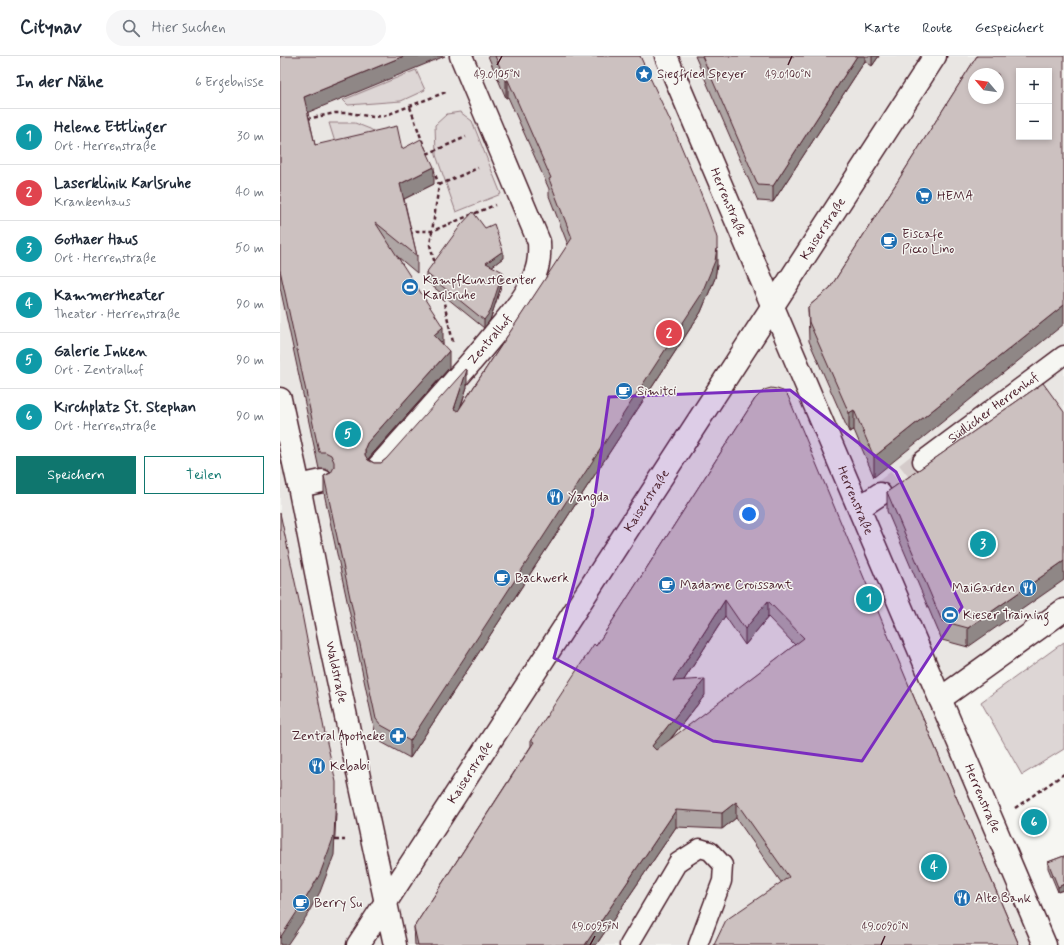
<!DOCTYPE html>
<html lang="de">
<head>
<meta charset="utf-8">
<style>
  body { margin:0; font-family:Mynerve,sans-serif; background:#f6f6f7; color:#1f2937 }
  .controls { position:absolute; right:12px; top:12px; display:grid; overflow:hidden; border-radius:0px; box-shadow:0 2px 6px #0003 }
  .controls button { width:36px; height:36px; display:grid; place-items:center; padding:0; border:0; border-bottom:1px solid #e0e1e3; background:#fff; color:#1f2937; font:20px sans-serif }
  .compass { position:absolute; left:688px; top:12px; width:36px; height:36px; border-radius:50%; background:#fff; box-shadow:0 2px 6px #0003; rotate:299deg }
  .you { position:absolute; left:469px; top:458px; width:14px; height:14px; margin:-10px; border:3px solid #fff; border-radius:50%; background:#1a73e8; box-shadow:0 0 0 6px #1a73e833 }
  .badge { display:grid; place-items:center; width:26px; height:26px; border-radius:50%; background:#0f766e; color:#fff; font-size:13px; font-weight:700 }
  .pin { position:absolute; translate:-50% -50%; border:2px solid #fff; box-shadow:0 1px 4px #0006 }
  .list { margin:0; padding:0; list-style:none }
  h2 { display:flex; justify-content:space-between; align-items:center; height:52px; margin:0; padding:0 16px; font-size:17px }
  h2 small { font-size:13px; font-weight:400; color:#747a83 }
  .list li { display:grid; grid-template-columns:26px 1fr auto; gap:12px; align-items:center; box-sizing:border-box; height:56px; padding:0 16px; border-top:1px solid #e0e1e3 }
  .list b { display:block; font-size:15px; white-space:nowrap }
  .list p { margin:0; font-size:13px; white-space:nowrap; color:#747a83 }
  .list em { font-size:13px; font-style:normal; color:#747a83 }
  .actions { display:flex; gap:8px; padding:12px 16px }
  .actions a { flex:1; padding:9px 0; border:1px solid #0f766e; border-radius:0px; text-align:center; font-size:14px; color:#0f766e }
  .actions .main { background:#0f766e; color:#fff }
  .icon { flex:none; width:22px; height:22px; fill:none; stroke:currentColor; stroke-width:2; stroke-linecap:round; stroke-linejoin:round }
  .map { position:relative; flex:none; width:784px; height:889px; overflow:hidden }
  header { display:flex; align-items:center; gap:24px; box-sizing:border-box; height:56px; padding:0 20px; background:#fff; border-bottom:1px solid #e0e1e3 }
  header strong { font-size:19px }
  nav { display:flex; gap:22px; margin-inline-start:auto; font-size:14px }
  .search { width:280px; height:36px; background:#f6f6f7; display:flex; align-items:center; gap:10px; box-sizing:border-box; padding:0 14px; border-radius:22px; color:#747a83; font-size:15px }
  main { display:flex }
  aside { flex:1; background:#fff }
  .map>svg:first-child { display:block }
  .built { fill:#e9e6e3; fill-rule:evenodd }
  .green { fill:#ddd6d5; stroke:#947a80 }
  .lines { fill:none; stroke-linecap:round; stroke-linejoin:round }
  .street-tunnel { stroke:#d4cbca; stroke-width:22; stroke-dasharray:22 11; stroke-linecap:butt }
  .lane-casing { stroke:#4a1f2b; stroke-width:21 }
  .street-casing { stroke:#4a1f2b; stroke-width:25 }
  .path { stroke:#4a1f2b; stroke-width:2.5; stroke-dasharray:4 3; stroke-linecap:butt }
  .lane { stroke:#f6f6f2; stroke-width:18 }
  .street { stroke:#f6f6f2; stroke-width:22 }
  .wall { fill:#afa6a5; stroke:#4a1f2b; fill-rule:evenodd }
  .shaded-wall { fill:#8f8786; stroke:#4a1f2b }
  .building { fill:#ccc1c0; stroke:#4a1f2b; fill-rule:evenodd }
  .marked { fill:#7b2cbf; fill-opacity:0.2; stroke:#7b2cbf; stroke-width:3; stroke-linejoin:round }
  .ticks { fill:none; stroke:#4a1f2b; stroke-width:1.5 }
  .labels { text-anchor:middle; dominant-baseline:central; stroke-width:3; stroke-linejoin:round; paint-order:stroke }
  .poi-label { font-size:13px; fill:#4a1f2b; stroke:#f6f6f2; text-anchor:start }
  .street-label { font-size:13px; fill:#4a1f2b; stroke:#f6f6f2 }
  .ticks-label { font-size:10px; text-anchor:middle; fill:#4a1f2b; stroke:#f6f6f2; stroke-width:3; stroke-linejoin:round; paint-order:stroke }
</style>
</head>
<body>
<header>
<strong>Citynav</strong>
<div class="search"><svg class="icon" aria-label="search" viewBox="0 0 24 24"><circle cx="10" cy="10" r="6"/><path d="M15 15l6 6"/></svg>Hier suchen</div>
<nav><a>Karte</a><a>Route</a><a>Gespeichert</a></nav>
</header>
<main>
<aside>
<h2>In der Nähe<small>6 Ergebnisse</small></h2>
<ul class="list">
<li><span class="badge" style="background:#0f9aa8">1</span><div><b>Helene Ettlinger</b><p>Ort · Herrenstraße</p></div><em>30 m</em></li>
<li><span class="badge" style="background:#e0444e">2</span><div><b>Laserklinik Karlsruhe</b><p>Krankenhaus</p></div><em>40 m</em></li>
<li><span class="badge" style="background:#0f9aa8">3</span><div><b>Gothaer Haus</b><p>Ort · Herrenstraße</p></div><em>50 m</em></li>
<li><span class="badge" style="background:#0f9aa8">4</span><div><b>Kammertheater</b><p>Theater · Herrenstraße</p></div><em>90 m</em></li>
<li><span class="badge" style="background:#0f9aa8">5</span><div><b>Galerie Inken</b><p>Ort · Zentralhof</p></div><em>90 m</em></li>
<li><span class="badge" style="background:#0f9aa8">6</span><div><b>Kirchplatz St. Stephan</b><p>Ort · Herrenstraße</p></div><em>90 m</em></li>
</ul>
<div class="actions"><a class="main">Speichern</a><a>Teilen</a></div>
</aside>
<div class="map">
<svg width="784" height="889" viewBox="0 0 784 889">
  <rect width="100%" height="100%" fill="#f6f6f2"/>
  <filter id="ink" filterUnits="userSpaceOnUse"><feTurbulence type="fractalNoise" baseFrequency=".025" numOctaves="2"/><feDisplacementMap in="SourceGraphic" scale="8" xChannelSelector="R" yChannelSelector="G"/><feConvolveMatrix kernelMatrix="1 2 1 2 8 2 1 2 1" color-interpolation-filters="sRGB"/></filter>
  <g filter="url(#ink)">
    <path class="built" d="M0,0H784V549L660,643L765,889H0ZM739,15H769V81H739ZM694,18H718V42H694Z"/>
    <path class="green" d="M136,14L145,34L121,45L68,49L63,44Z
      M180,56L192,65L221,138L176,156L156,99L155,69L167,58Z
      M49,67H75L90,73L115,87L59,99Z
      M784,586V693L742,719L701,646Z"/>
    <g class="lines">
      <path class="street-tunnel" d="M600,438L642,405"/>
      <defs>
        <g id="lane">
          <path id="s1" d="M642,405L784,299"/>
          <path d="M349,889L398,806L420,792L430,795L443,809L442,825L418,889"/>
        </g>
        <g id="street">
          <path id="s2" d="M386,0L765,889"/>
          <path id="s3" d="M0,343L19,430L48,577L115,889"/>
          <path id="s4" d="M97,412C135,369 175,326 212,281C224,266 241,248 250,230C258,213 260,204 259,186L181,0"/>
          <path d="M19,430L42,425"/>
          <path d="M579,452L600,438"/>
          <path d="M660,643L784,554"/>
          <path id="s5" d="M78,889L655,0"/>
        </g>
      </defs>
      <use href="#lane" class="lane-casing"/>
      <use href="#street" class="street-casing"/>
      <path class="path" d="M130,51L146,96
        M27,63L55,57H70L93,61L104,60L166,36
        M147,98L186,81
        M153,113L159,129L150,189L155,208
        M159,129L198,112
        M129,178L136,175H152L215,149
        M161,234L173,286
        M735,752L784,718
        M55,784H65"/>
      <use href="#lane" class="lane"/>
      <use href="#street" class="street"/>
    </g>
    <path class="wall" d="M0,0L28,57L35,89L122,93L154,128L124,143L137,200V217L118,201L163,288L169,312L88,403L94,407H101L106,403L187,331L181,350L288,189L269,140V133L228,41L226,42L208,0H360L437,209L435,222L421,256L130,702L101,686L96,680L44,437V420L51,416L45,413H39L0,231Z
      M415,0H599L592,10L585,5L493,146L478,145Z
      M697,0L594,421L574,374L569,376L529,285L528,251L550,232Z
      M223,202L212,210L223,224L210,264L204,272L146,225V217Z
      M763,327L688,591L662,584L607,455V436Z
      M475,343L630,632L739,889L501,826L456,762L442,773L396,771L316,889H135L134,871L251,690V684L316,590L341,552ZM445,560L465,589L488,561L515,589L389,685L425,639L404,624Z
      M784,800L778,836L768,812V806Z"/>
    <path class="shaded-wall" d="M124,0H165L24,58V41Z
      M577,0H585V5L493,146V130Z
      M592,0H599L592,10Z
      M228,24V41L226,42V25Z
      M154,111V128L120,145V128Z
      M437,192V209L435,222L421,256L130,702V685Z
      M223,195V202L206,215V207Z
      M223,216V224L210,264L204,272V264Z
      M784,249V268L594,421V401Z
      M163,271V288L154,279Z
      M169,295V312L87,404L85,409V392L87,387Z
      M187,314V331L174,370V353Z
      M574,354V374L569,376V357Z
      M784,505V524L688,591V572Z
      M445,544V560L393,641V625Z
      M488,545V561L465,589V573Z
      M425,623V639L372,706V690Z
      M56,739V758L54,799L40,836L26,861L7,889H0V882Z
      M456,746V762L442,773V757Z
      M396,754V771L316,889H305Z
      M784,828V834L778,836V831Z"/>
    <path class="building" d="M0,0H124L24,41L35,89L117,70L122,93L141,83L154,111L120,128L137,200L95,166L163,271L154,279L169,295L87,387L85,392V399L88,404L94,407H101L106,403L186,313L187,314L174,353L178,355L292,182L269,123L271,122L228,24L226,25L215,0H360L393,71L420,135L432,166L437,182V192L435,205L421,239L130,685L101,669L96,663L44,420L51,417L54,411V406L51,399L45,396H39L0,214Z
      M422,0H577L493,130L478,129Z
      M697,0H784V249L594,401L574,354L569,357L529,266L528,251L550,232ZM739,15H769V81H739ZM694,18H718V42H694Z
      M193,156L205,172L214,168L223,195L206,207L223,216L210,256L204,264L146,217L181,169Z
      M763,327L784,356V505L688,572L662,565L607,436Z
      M491,332L497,333L503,335L508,340L630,632L739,889H434L446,864L509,821L456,746L442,757L396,754L305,889H138L134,871L254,686L251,684L314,588L316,590L341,552L475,343L484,334ZM445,544L465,573L488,545L524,582L376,694L372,690L425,623L393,625Z
      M0,457L22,558L45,678L56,726V739L54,780L40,818L26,842L0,882Z
      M784,800V828L778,831L768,806Z"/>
  </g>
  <path class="marked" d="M510,334L616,416L682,551L582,705L433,685L274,602L312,460L329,341Z"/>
  <path class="ticks" d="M217,9L222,0M508,9L512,0M310,889L315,880M601,889L605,880"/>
  <defs>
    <symbol id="sight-disc" viewBox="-11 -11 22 22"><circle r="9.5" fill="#1f6fb2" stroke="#f6f6f2"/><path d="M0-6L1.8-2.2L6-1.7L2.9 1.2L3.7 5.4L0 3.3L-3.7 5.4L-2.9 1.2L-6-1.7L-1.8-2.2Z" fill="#fff"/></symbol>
    <symbol id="supermarket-disc" viewBox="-11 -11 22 22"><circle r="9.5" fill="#1f6fb2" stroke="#f6f6f2"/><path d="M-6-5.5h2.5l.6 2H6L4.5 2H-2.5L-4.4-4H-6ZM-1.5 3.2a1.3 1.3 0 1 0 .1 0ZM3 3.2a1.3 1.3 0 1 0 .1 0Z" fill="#fff"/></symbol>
    <symbol id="cafe-disc" viewBox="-11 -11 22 22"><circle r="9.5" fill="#1f6fb2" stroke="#f6f6f2"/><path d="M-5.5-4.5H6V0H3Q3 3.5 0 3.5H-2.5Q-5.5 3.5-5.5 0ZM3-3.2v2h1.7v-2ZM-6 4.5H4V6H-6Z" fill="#fff"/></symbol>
    <symbol id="stadium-disc" viewBox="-11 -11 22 22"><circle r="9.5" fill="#1f6fb2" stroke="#f6f6f2"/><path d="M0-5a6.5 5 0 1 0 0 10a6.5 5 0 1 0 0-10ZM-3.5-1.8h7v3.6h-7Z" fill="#fff"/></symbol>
    <symbol id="restaurant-disc" viewBox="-11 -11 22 22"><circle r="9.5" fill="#1f6fb2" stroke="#f6f6f2"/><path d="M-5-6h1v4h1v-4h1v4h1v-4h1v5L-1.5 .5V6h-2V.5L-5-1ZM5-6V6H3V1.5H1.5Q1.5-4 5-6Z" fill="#fff"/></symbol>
    <symbol id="pharmacy-disc" viewBox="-11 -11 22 22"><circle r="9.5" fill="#1f6fb2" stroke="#f6f6f2"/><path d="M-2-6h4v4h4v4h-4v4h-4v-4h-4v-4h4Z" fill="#fff"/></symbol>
  </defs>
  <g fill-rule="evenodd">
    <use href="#sight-disc" x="354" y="8" width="20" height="20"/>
    <use href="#supermarket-disc" x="634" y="130" width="20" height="20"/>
    <use href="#cafe-disc" x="599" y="175" width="20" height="20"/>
    <use href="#stadium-disc" x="120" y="221" width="20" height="20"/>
    <use href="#cafe-disc" x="334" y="325" width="20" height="20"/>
    <use href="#restaurant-disc" x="265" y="431" width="20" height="20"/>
    <use href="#cafe-disc" x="212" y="512" width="20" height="20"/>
    <use href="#cafe-disc" x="377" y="519" width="20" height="20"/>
    <use href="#restaurant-disc" x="738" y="522" width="20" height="20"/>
    <use href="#stadium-disc" x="660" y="549" width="20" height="20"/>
    <use href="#pharmacy-disc" x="108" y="670" width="20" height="20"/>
    <use href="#restaurant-disc" x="27" y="700" width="20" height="20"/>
    <use href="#restaurant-disc" x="672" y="832" width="20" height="20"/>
    <use href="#cafe-disc" x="11" y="837" width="20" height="20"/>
  </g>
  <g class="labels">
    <g class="poi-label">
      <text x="377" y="18">Siegfried Speyer</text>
      <text x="657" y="140">HEMA</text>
      <text x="622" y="178">Eiscafe<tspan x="622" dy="15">Picco Lino</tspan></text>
      <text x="143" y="224">KampfKunstCenter<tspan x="143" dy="15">Karlsruhe</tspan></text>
      <text x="357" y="335">Simitci</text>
      <text x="288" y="441">Yangda</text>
      <text x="235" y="522">Backwerk</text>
      <text x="400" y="529">Madame Croissant</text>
      <text x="735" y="532" text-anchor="end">MaiGarden</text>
      <text x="683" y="559">Kieser Training</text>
      <text x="105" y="680" text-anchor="end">Zentral Apotheke</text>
      <text x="50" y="710">Kebabi</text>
      <text x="695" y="842">Alte Bank</text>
      <text x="34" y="847">Berry Su</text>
    </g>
    <g class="street-label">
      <text stroke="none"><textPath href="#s2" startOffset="159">Herrenstraße</textPath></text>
      <text stroke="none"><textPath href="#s5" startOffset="854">Kaiserstraße</textPath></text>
      <text stroke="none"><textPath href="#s4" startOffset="171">Zentralhof</textPath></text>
      <text stroke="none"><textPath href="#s1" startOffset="89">Südlicher Herrenhof</textPath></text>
      <text stroke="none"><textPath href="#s2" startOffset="483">Herrenstraße</textPath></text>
      <text stroke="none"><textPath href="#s5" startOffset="530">Kaiserstraße</textPath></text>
      <text stroke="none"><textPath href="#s3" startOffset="279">Waldstraße</textPath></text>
      <text stroke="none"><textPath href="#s5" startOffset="206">Kaiserstraße</textPath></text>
      <text stroke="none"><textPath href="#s2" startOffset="807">Herrenstraße</textPath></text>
    </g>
  </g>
  <g class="ticks-label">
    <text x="217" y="22">49.0105°N</text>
    <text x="508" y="22">49.0100°N</text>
    <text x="315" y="874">49.0095°N</text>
    <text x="605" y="874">49.0090°N</text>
  </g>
</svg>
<div class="controls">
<button>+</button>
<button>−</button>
</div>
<svg class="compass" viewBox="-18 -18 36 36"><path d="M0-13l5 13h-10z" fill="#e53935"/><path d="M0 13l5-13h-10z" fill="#747a83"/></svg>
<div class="you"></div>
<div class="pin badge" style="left:589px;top:543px;background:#0f9aa8">1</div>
<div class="pin badge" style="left:389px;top:277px;background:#e0444e">2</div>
<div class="pin badge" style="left:703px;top:488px;background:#0f9aa8">3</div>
<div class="pin badge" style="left:654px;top:811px;background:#0f9aa8">4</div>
<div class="pin badge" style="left:68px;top:378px;background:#0f9aa8">5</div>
<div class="pin badge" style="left:754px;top:766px;background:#0f9aa8">6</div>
</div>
</main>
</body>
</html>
